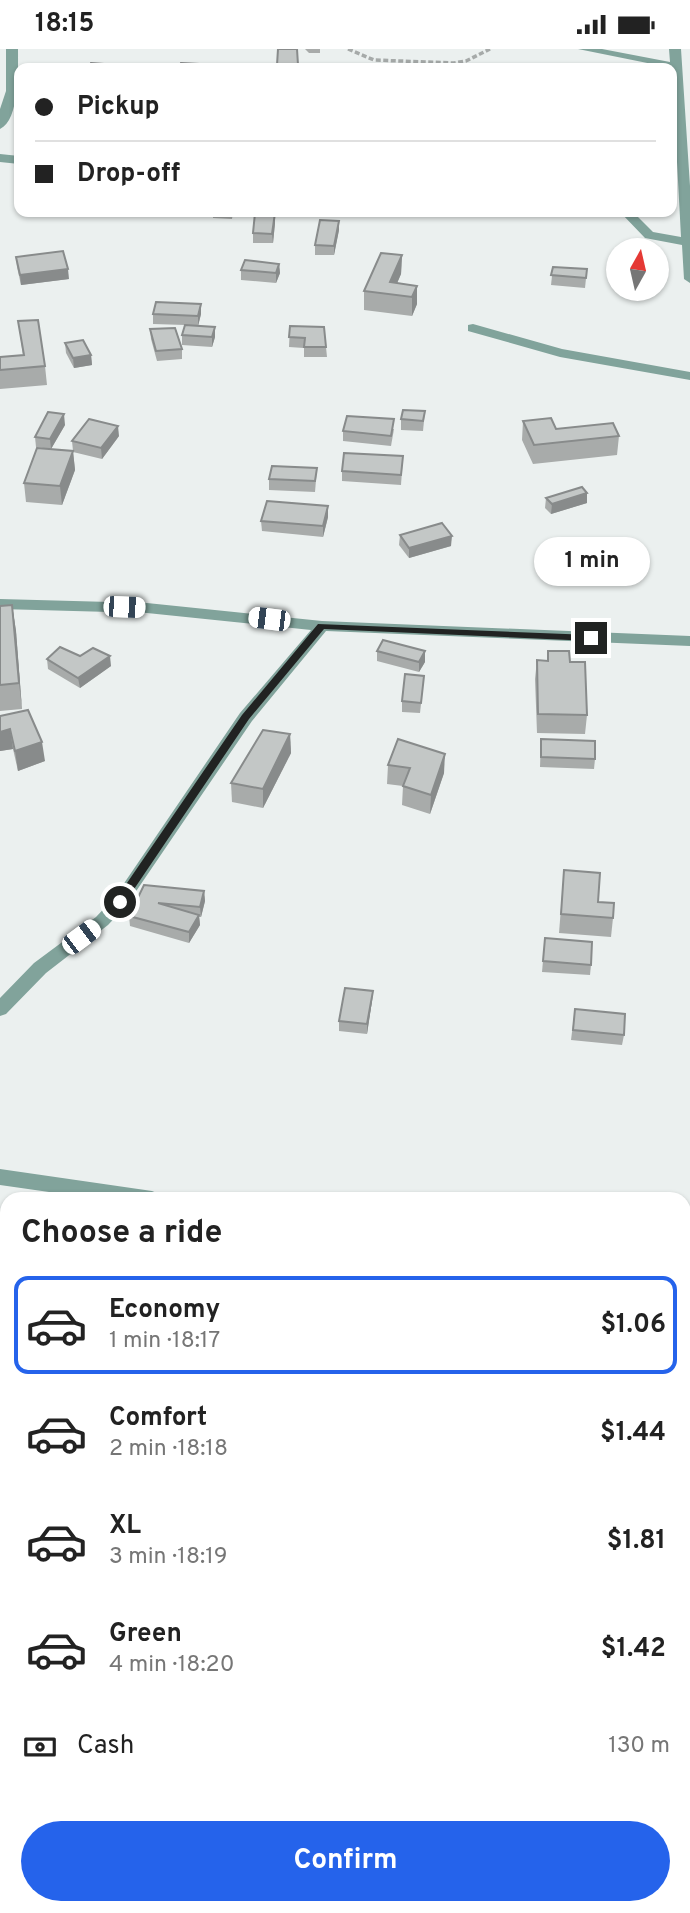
<!DOCTYPE html>
<meta charset="utf-8">
<style>
:root{--surface:#fff;--page:#f6f6f6;--text:#222;--muted:#767676;--line:#e0e0e0;--accent:#2563eb}
body{margin:0;font-family:Overpass,sans-serif;background:var(--page);color:var(--text);height:100vh;display:flex;flex-direction:column;font-size:26px;white-space:nowrap}
*{box-sizing:border-box;margin:0}
p{font-size:23px;color:var(--muted)}
.icon{flex:none;width:38px;height:38px;fill:none;stroke:currentColor;stroke-width:2;stroke-linecap:round;stroke-linejoin:round}
.map{position:relative;flex:1;overflow:hidden}
.panel{position:absolute;left:0px;top:1143px;width:691px;height:723px;display:flex;flex-direction:column;background:var(--surface);border-radius:21px 21px 0 0;box-shadow:0 2px 5px #0004}
.panel>*{flex:none}
.hud{position:absolute;left:14px;top:14px;width:663px;height:154px;border-radius:14px;box-shadow:0 2px 5px #0004;display:grid;align-content:center;height:154px;padding:0 21px;background:var(--surface)}
.needle{width:46px;rotate:8deg}
.buttons{position:absolute;left:606px;top:189px;display:grid;gap:14px}
.buttons a{display:grid;place-items:center;width:63px;height:63px;border-radius:50%;background:var(--surface);box-shadow:0 2px 5px #0004;font-size:35px}
.end{position:absolute;width:32px;height:32px;margin:-16px;border:9px solid #212322;background:#fff;box-shadow:0 0 0 4px #fff}
.from{border-radius:50%}
.bubble{position:absolute;height:49px;border-radius:24px;background:var(--surface);box-shadow:0 2px 5px #0004;font-size:23px;font-weight:700;line-height:49px;text-align:center}
.car{position:absolute;width:21px;height:42px;margin:-21px -10px;border-radius:9px;box-shadow:0 0 5px 2px #0007;background:linear-gradient(#fff 24%,#345 0 40%,#fff 0 76%,#345 0 86%,#fff 0)}
.hud b{display:flex;align-items:center;gap:24px;height:66px;font-size:26px}
.hud b+b{border-top:2px solid var(--line)}
.hud i{width:18px;height:18px;background:var(--text)}
ul{padding:0;list-style:none}
li{display:flex;align-items:center;gap:21px;height:98px;margin:0 14px 10px;padding:0 7px;border:4px solid transparent;border-radius:14px}
li div{flex:1}
li b{display:block;font-size:26px}
li em{font-style:normal;font-weight:700}
li.active{border-color:var(--accent)}
li>.icon{width:63px;height:63px;stroke-width:1.5}
h2{padding:0 21px;font-size:32px;line-height:84px}
.pay{display:flex;align-items:center;gap:18px;height:77px;padding:0 21px;font-size:26px}
.pay p{margin-inline-start:auto}
.cta{display:flex;gap:14px;margin-top:auto;padding:14px 21px}
.cta a{flex:1;height:80px;border-radius:42px;background:var(--accent);color:#fff;font-size:28px;font-weight:700;line-height:80px;text-align:center}
.status{display:flex;justify-content:space-between;align-items:center;height:49px;padding:0 35px;background:var(--surface);direction:ltr}
.status svg{height:19px;fill:currentColor}
.map>svg:first-child{display:block}
</style>
<div class="status"><b>18:15</b><svg viewBox="0 0 49 12"><path d="M0 12V9h3v3zM5 12V6h3v6zM10 12V3h3v9zM15 12V0h3v12zM26 1h20v11H26zM47 4h2v5h-2z"/></svg></div>
<div class="map">
<svg width="690" height="1864" viewBox="0 0 690 1864">
<rect width="100%" height="100%" fill="#ebf0ef"/>
<g fill="none" stroke-linecap="round" stroke-linejoin="round">
<path stroke="#a6aaa9" stroke-width="3.5" stroke-dasharray="5 2.5" stroke-linecap="butt" d="M348 0 374 11 454 14 466 12 490 0"/>
<g fill="#81a39b" fill-rule="evenodd">
<path d="M6 0H18C18 19 20 71 0 80V60L6 42Z"/>
<path d="M578 0H602L670 13 669 0H681L690 137V234L684 230 682 196 645 189 620 163H633L653 183 681 188 672 19Z"/>
<path d="M0 105 19 107V115L0 113Z"/>
<path d="M473 275 562 300 690 323V331L560 308 468 282V276Z"/>
<path d="M0 550 147 554 322 572 690 587V597L326 582 252 672 126 857 108 876 46 924 6 965 0 967V949L34 914 96 868 114 849 240 664 311 581 147 564 0 560Z"/>
<path d="M0 1120 152 1142 159 1145 161 1150H98L0 1136Z"/>
<path d="M684 1189 690 1190V1206L684 1205Z"/>
<path d="M0 1579 7 1580V1600L0 1599Z"/>
<rect x="684" y="1628" width="6" height="22"/>
</g>
</g>
<g fill="#a8abaa">
<path d="M278 0H297L298 19H277Z"/>
<path d="M305 0H320V4H309Z"/>
<path d="M213 163H233L232 170 213 169Z"/>
<path d="M275 164V174L273 194H253V184Z"/>
<path d="M339 181 334 206H315V196Z"/>
<path d="M402 206 401 225 397 234 417 237V255L412 267 364 261V242Z"/>
<path d="M16 208 69 230 21 236 17 218Z"/>
<path d="M279 215 280 224 276 234 241 231V221Z"/>
<path d="M553 218 587 220 585 239 551 236Z"/>
<path d="M153 265H201L198 277 215 278V288L212 298 182 296V286L185 276 153 275Z"/>
<path d="M18 272 45 317 47 336 0 340V308L23 306Z"/>
<path d="M290 277 326 298 327 308H304V299L289 298Z"/>
<path d="M150 280 182 300V310L157 312 151 290Z"/>
<path d="M65 294 91 306 92 316 74 319 66 304Z"/>
<path d="M425 362 423 382 401 381V370Z"/>
<path d="M523 372 556 380 619 387 617 406 533 415 522 391Z"/>
<path d="M65 376 51 400 36 398 35 388Z"/>
<path d="M394 380 391 397 343 392V382Z"/>
<path d="M119 387 102 410 73 403 75 421 62 456 26 453 24 434 73 402 72 392Z"/>
<path d="M403 407 401 436 342 432V422Z"/>
<path d="M317 419 315 443 269 441V430Z"/>
<path d="M546 449 587 454 551 465 545 459Z"/>
<path d="M328 457V468L323 488 262 482 261 472Z"/>
<path d="M400 486 451 497 409 509 399 496Z"/>
<path d="M12 556 16 582 22 660 0 662V557Z"/>
<path d="M377 602 425 613 419 623 377 612Z"/>
<path d="M548 602 570 613 587 666 585 685 537 684 535 630 537 611H547Z"/>
<path d="M80 607 111 617 80 639 48 620 47 610Z"/>
<path d="M423 637 420 664 402 663V652Z"/>
<path d="M0 667 45 712 18 722 13 700 0 702Z"/>
<path d="M290 685 291 704 263 759 232 753 231 734Z"/>
<path d="M541 690 595 710 594 720 540 718Z"/>
<path d="M388 716 444 724 430 765 402 756 403 737 387 735Z"/>
<path d="M564 821 598 853 613 869 611 888 559 884Z"/>
<path d="M144 836 204 842 205 852 201 868H199L200 876 189 894 130 877 129 867Z"/>
<path d="M545 889 591 916 590 926 542 923Z"/>
<path d="M373 942 372 952 367 985 339 982V972Z"/>
<path d="M575 960 624 986 622 996 571 991Z"/>
<path d="M0 1232H7V1277L4 1297H0Z"/>
<rect x="0" y="1754" width="7" height="57"/>
<rect x="684" y="1791" width="6" height="63"/>
<path d="M263 1858H336L298 1864H263Z"/>
</g>
<g fill="#888b8b">
<path d="M275 164V174L273 194 272 185Z"/>
<path d="M339 172V181L334 206V197Z"/>
<path d="M402 206 401 225 392 246 390 233Z"/>
<path d="M279 215 280 224 276 234V224Z"/>
<path d="M68 220 69 230 21 236 20 226Z"/>
<path d="M417 237V255L412 267V248Z"/>
<path d="M201 255V265L198 277V267Z"/>
<path d="M215 278V288L212 298V288Z"/>
<path d="M91 306 92 316 74 319 73 309Z"/>
<path d="M64 365 65 376 51 400 50 390Z"/>
<path d="M118 377 119 387 102 410 101 399Z"/>
<path d="M73 402 75 421 62 456 60 437Z"/>
<path d="M587 444V454L551 465 552 455Z"/>
<path d="M328 457V468L323 488V477Z"/>
<path d="M452 487 451 497 409 509V499Z"/>
<path d="M12 556 16 582 22 660 19 634Z"/>
<path d="M425 602V613L419 623V613Z"/>
<path d="M110 607 111 617 80 639 78 629Z"/>
<path d="M10 680 13 700 0 702V683Z"/>
<path d="M290 685 291 704 263 759V740Z"/>
<path d="M42 693 45 712 18 722 15 702Z"/>
<path d="M445 705 444 724 430 765 431 746Z"/>
<path d="M204 842 205 852 201 868 200 858Z"/>
<path d="M199 866 200 876 189 894V883Z"/>
<path d="M373 942 372 952 367 985V975Z"/>
<path d="M7 1256V1277L4 1297 2 1287Z"/>
</g>
<g fill="#c3c7c6" stroke="#888b8b" stroke-width="2">
<path d="M278 0H297L298 16H277Z"/>
<path d="M91 14 144 18 143 19H89Z"/>
<path d="M181 14 217 16 216 19H179Z"/>
<path d="M468 16 480 17V19H467Z"/>
<path d="M255 164H275L272 185 253 184Z"/>
<path d="M320 171 339 172 334 197 315 196Z"/>
<path d="M63 202 68 220 20 226 16 208Z"/>
<path d="M381 204 402 206 390 233 417 237 412 248 364 242Z"/>
<path d="M245 211 279 215 276 224 241 221Z"/>
<path d="M553 218 587 220 586 229 551 226Z"/>
<path d="M156 253 201 255 198 267 153 265Z"/>
<path d="M38 271 45 317 0 321V308L24 306 18 272Z"/>
<path d="M185 276 215 278 212 288 182 286Z"/>
<path d="M290 277 324 278 326 298H304L305 289 289 288Z"/>
<path d="M175 279 182 300 156 302 150 280Z"/>
<path d="M83 291 91 306 73 309 65 294Z"/>
<path d="M403 361 425 362 423 372 401 370Z"/>
<path d="M48 363 64 365 50 390 35 388Z"/>
<path d="M347 367 394 370 391 387 343 382Z"/>
<path d="M551 369 556 380 613 374 619 387 534 396 523 372Z"/>
<path d="M89 370 118 377 101 399 72 392Z"/>
<path d="M37 399 73 402 60 437 24 434Z"/>
<path d="M344 404 403 407 401 426 342 422Z"/>
<path d="M272 417 317 419 315 432 269 430Z"/>
<path d="M582 438 587 444 552 455 546 449Z"/>
<path d="M267 452 328 457 323 477 261 472Z"/>
<path d="M442 474 452 487 409 499 400 486Z"/>
<path d="M12 556 19 634 0 636V557Z"/>
<path d="M383 591 425 602 419 613 377 602Z"/>
<path d="M60 598 80 607 93 599 110 607 78 629 47 610Z"/>
<path d="M548 602H569L570 613H585L587 666 538 665 537 611 548 612Z"/>
<path d="M405 625 424 627 421 654 402 652Z"/>
<path d="M28 661 42 693 15 702 10 680 0 683V667Z"/>
<path d="M263 681 290 685 263 740 231 734Z"/>
<path d="M398 690 445 705 431 746 403 737 410 719 388 716Z"/>
<path d="M541 690 595 692V710L541 708Z"/>
<path d="M564 821 600 824 598 853 614 854 613 869 561 865Z"/>
<path d="M144 836 204 842 200 858 158 854 199 866 189 883 129 867Z"/>
<path d="M545 889 592 893 591 916 543 912Z"/>
<path d="M345 939 373 942 367 975 339 972Z"/>
<path d="M575 960 625 965 624 986 573 981Z"/>
<path d="M0 1232H7V1256L2 1287H0Z"/>
<path d="M7 1368V1397H5Z"/>
<rect x="0" y="1754" width="7" height="43"/>
<rect x="684" y="1791" width="6" height="48"/>
<path d="M62 1858H111L112 1864H61Z"/>
</g>
<path fill="#212322" d="M318 575 591 586 596 589 591 592 324 580 249 670 124 855H116V850L242 666Z"/>
</svg>
<div class="buttons">
<a><svg class="needle" viewBox="-14 -14 28 28"><path d="M0-13l5 13h-10z" fill="#e53935"/><path d="M0 13l5-13h-10z" fill="#767676"/></svg></a>
</div>
<i class="end from" style="left:120px;top:853px"></i>
<i class="end" style="left:591px;top:589px"></i>
<div class="bubble" style="left:534px;top:488px;width:116px">1 min</div>
<i class="car" style="left:124px;top:558px;rotate:92deg"></i>
<i class="car" style="left:269px;top:570px;rotate:277deg"></i>
<i class="car" style="left:81px;top:888px;rotate:53deg"></i>
<div class="hud">
<b><i class="from"></i>Pickup</b>
<b><i></i>Drop-off</b>
</div>
<section class="panel">
<h2>Choose a ride</h2>
<ul>
<li class="active"><svg class="icon" aria-label="car" viewBox="0 0 24 24"><path d="M5 17H2v-5l4-1 3-4h7l3 4 3 1v5h-3M9 17h6M6 11h13"/><circle cx="7" cy="17" r="2"/><circle cx="17" cy="17" r="2"/></svg><div><b>Economy</b><p>1 min · 18:17</p></div><em>$1.06</em></li>
<li><svg class="icon" aria-label="car" viewBox="0 0 24 24"><path d="M5 17H2v-5l4-1 3-4h7l3 4 3 1v5h-3M9 17h6M6 11h13"/><circle cx="7" cy="17" r="2"/><circle cx="17" cy="17" r="2"/></svg><div><b>Comfort</b><p>2 min · 18:18</p></div><em>$1.44</em></li>
<li><svg class="icon" aria-label="car" viewBox="0 0 24 24"><path d="M5 17H2v-5l4-1 3-4h7l3 4 3 1v5h-3M9 17h6M6 11h13"/><circle cx="7" cy="17" r="2"/><circle cx="17" cy="17" r="2"/></svg><div><b>XL</b><p>3 min · 18:19</p></div><em>$1.81</em></li>
<li><svg class="icon" aria-label="car" viewBox="0 0 24 24"><path d="M5 17H2v-5l4-1 3-4h7l3 4 3 1v5h-3M9 17h6M6 11h13"/><circle cx="7" cy="17" r="2"/><circle cx="17" cy="17" r="2"/></svg><div><b>Green</b><p>4 min · 18:20</p></div><em>$1.42</em></li>
</ul>
<div class="pay"><svg class="icon" aria-label="cash" viewBox="0 0 24 24"><path d="M3 7h18v10H3z"/><circle cx="12" cy="12" r="2"/></svg>Cash<p>130 m</p></div>
<div class="cta"><a>Confirm</a></div>
</section>
</div>
